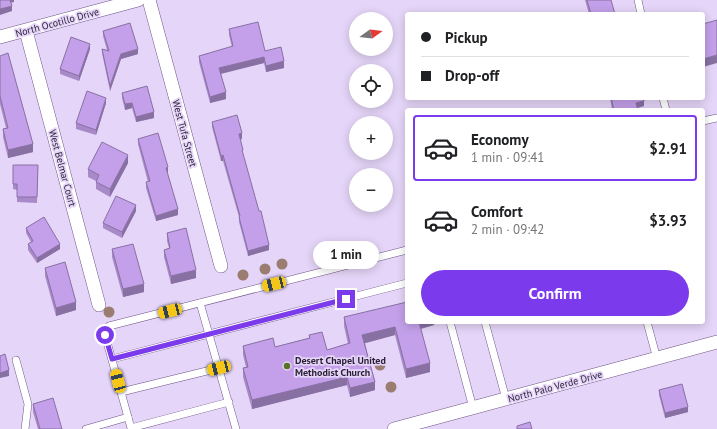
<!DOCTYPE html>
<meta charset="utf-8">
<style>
:root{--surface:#fff;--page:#f2f2f2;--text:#202124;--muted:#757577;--line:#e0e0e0;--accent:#7c3aed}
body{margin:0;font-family:"PT Sans",sans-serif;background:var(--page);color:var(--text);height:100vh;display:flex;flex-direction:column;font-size:15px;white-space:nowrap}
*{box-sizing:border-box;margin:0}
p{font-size:13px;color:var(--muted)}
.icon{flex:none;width:22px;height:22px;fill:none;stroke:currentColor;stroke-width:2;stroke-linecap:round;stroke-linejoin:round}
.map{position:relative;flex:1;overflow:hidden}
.side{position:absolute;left:405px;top:108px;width:300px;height:216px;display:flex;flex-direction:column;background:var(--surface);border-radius:4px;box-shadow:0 2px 10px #0003}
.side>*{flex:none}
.hud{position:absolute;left:405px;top:12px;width:300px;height:88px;border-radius:4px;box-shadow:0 2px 10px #0003;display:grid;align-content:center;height:88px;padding:0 16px;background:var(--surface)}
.needle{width:26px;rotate:75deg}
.controls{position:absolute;left:349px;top:12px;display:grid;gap:8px}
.controls a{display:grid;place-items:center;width:44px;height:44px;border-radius:50%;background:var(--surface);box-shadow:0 2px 10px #0003;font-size:20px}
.end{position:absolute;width:18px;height:18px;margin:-9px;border:5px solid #7c3aed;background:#fff;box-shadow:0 0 0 2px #fff}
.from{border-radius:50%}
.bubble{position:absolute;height:28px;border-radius:14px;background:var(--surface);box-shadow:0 2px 10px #0003;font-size:13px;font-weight:700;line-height:28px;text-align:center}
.car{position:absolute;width:12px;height:24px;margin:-12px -6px;border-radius:5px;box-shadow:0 0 3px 1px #0007;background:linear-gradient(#f5c518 24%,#345 0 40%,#f5c518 0 76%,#345 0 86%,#f5c518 0)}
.hud b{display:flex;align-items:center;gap:14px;height:38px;font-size:15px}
.hud b+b{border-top:1px solid var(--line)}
.hud i{width:10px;height:10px;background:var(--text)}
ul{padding:7px 0 0;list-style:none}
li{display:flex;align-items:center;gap:12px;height:66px;margin:0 8px 6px;padding:0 8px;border:2px solid transparent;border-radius:4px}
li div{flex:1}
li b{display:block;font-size:15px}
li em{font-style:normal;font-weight:700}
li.active{border-color:var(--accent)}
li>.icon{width:36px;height:36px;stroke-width:1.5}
.action{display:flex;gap:8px;margin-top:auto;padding:8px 16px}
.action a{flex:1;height:46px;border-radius:24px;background:var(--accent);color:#fff;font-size:16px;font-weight:700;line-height:46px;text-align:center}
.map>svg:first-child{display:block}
</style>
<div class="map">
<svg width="717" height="429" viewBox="0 0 717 429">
<rect width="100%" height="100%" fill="#e5d5f8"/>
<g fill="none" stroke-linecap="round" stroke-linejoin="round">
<defs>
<g id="service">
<path d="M638 0 641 14"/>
<path d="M663 98 666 110"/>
<path d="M703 121 717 118"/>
<path d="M200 303 236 429"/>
<path d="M450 322 473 408"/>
<path d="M485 322 506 399"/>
<path d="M647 322 657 359"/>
<path d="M112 359 407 283"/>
<path d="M16 360 28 404 25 429"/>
<path d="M121 392 219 368"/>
<path d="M229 402 131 428 105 335 109 326 407 250"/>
<path d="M86 429 128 417"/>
</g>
<g id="minor">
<path d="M149 0 221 266"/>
<path d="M26 31 99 305"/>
<path d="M0 37 138 0"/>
<path d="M394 429 717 342"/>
</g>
</defs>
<use href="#service" stroke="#6d5487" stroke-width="8"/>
<use href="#minor" stroke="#6d5487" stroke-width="14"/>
<use href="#service" stroke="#fff" stroke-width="7"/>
<use href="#minor" stroke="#fff" stroke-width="13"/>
</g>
<g fill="#9a7d70">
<circle cx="282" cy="264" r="5.5"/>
<circle cx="265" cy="269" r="5.5"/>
<circle cx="243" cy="275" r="5.5"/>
<circle cx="109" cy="312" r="5.5"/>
<circle cx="380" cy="365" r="5.5"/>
<circle cx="391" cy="387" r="5.5"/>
</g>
<g fill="#a88ac8">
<path d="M585 0H611L615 14H589Z"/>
<path d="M229 29 265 51 284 68 266 72 264 63 221 74 226 99 210 103 199 62V56L232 47 229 35Z"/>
<path d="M103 31 138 54 121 59 110 91 102 53V49L107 50 103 36Z"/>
<path d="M90 49 79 81 60 74V69Z"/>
<path d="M0 56 33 152 8 158 3 137V129L6 128 0 104Z"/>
<path d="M122 93 154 118 136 122 132 108 125 110 122 98Z"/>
<path d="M610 98H644V106L638 108V110H612Z"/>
<path d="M106 103 96 135 76 129V123Z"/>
<path d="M212 122 242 139H240L243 154 269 250 248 256 239 222V217L223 161H221L212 127Z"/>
<path d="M138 139 168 172 167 173 178 215 156 221 146 188V182H148L138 144Z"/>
<path d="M128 163 110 197 96 189V181L88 177V169Z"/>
<path d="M13 165H38L37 203 17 202V190L13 189Z"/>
<path d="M136 211 122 238 103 228V223Z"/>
<path d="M26 228 60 249 37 263 28 250V244L31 242 26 233Z"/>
<path d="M167 233 196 278 171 284 164 257V250L169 248 167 241Z"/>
<path d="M112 249 144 292 123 297 112 257Z"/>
<path d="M45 268 76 310 56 316 45 276Z"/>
<path d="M344 317 434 322V325L421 329 430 372 406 378 395 335 365 343 375 390 350 397 347 385 252 409 243 377V368L246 367 243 355V346L275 347 309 338V335L327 350 348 344 344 326Z"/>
<path d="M659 390 688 412 665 418 659 395Z"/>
<path d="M33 404 62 429H38L33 412Z"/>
</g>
<g fill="#8870a3">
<path d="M10 0H14V2L10 3Z"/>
<path d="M12 6V11L0 15V9Z"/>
<path d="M90 44V49L79 81V76Z"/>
<path d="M138 49V54L121 59 110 91V86L121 54Z"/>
<path d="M717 55V63L703 67V59Z"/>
<path d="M264 57V63L219 74V68Z"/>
<path d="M284 61V68L266 72V66Z"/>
<path d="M226 92V99L210 103V97Z"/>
<path d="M106 98V103L96 135V130Z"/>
<path d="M644 101V106L636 108V103Z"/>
<path d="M132 103V108L125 110V104Z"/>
<path d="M154 112V118L136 122V117Z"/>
<path d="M242 133V139L239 140V134Z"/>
<path d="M33 144V152L8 158V150Z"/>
<path d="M128 155V163L110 197V189Z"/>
<path d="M223 155V161H221V156Z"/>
<path d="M168 167V172L166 173V168Z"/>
<path d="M136 205V211L122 238V232Z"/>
<path d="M178 209V215L156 221V216Z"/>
<path d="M60 244V249L37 263V258Z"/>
<path d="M269 245V250L248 256V251Z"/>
<path d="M196 270V278L171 284V276Z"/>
<path d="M144 284V292L123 297V289Z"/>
<path d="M76 302V310L56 316V308Z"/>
<path d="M419 322H434V325L419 329Z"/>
<path d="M395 327V335L362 344V335Z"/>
<path d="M430 363V372L406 378V369Z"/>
<path d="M9 370V376L0 378V373Z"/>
<path d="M347 377V385L252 409V400Z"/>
<path d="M375 382V390L350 397V388Z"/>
<path d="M688 407V412L665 418V413Z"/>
</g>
<g fill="#c3a0e9" stroke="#8870a3">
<path d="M0 0H10L12 6 0 9Z"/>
<path d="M587 0H611L615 14H591Z"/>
<path d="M717 20V55L703 59V31H704L703 24Z"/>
<path d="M258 22 265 51 281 47 284 61 266 66 264 57 219 68 226 92 210 97 199 56 233 46 229 29Z"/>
<path d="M130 23 138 49 121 54 110 86 102 49 109 51 103 31Z"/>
<path d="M71 37 90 44 79 76 60 69Z"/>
<path d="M8 53 33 144 8 150 3 129 8 128 0 96V56Z"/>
<path d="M147 86 154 112 136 117 132 103 125 104 122 93Z"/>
<path d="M87 91 106 98 96 130 76 123Z"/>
<path d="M611 98H644V101L636 103 638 110H614Z"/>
<path d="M237 115 242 133 239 134 243 150H242L259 211H261L269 245 248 251 239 217 240 216 223 155 221 156 212 122Z"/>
<path d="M158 133 168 167 166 168 178 209 156 216 146 182 150 181 138 139Z"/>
<path d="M102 142 128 155 110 189 96 182 99 175 88 169Z"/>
<path d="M13 165H38L37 197H17V184H13Z"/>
<path d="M116 196 136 205 122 232 103 223Z"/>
<path d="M44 217 60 244 37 258 28 244 33 241 26 228Z"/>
<path d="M186 228 196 270 171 276 164 250 170 248 167 233Z"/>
<path d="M133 244 144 284 123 289 112 249Z"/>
<path d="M65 262 76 302 56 308 45 268Z"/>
<path d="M407 302V322H419L430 363 406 369 395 327 362 335 375 382 350 388 347 377 252 400 243 368 248 367 243 346 273 338 275 347 310 338 309 335 322 332 327 350 350 343 344 317Z"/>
<path d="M5 354 9 370 0 373V356Z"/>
<path d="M682 384 688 407 665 413 659 390Z"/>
<path d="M53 398 62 429H40L33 404Z"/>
<path d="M530 422 532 429H517V426Z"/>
</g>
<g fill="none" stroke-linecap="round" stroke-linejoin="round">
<path stroke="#7c3aed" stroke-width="5" d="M105 335 112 359 346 299"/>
</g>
<circle fill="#597326" stroke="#e5d5f8" stroke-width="1.5" cx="287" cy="366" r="4"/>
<g text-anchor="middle" stroke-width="3.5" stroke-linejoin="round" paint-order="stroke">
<g font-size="10" fill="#291f34" stroke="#e5d5f8">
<text transform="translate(57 22) rotate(-15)" y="4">North Ocotillo Drive</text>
<text transform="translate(185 133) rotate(75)" y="4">West Tufa Street</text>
<text transform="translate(63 168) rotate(75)" y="4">West Belmar Court</text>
<text transform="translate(555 386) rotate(-15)" y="4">North Palo Verde Drive</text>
</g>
<g font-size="10" font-weight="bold" fill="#291f34" stroke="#e5d5f8" text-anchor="start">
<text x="295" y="364">Desert Chapel United<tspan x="295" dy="12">Methodist Church</tspan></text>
</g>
</g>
</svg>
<div class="controls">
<a><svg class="needle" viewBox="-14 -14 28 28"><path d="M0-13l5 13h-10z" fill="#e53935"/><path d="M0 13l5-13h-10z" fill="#757577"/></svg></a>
<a><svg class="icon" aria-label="locate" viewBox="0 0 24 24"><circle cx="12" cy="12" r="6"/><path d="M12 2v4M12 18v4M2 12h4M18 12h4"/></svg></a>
<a>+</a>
<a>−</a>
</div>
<i class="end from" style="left:105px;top:335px"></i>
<i class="end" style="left:346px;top:299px"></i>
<div class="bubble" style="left:313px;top:241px;width:66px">1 min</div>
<i class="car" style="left:274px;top:284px;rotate:256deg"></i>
<i class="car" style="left:170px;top:311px;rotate:256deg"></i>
<i class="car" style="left:219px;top:368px;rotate:256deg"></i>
<i class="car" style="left:118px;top:381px;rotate:345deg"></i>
<div class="hud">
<b><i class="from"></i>Pickup</b>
<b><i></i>Drop-off</b>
</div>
<section class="side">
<ul>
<li class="active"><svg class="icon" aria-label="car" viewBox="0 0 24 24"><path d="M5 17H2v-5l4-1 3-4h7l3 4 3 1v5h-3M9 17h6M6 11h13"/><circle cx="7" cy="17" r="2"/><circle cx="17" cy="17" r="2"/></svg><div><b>Economy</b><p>1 min · 09:41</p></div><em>$2.91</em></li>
<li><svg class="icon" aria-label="car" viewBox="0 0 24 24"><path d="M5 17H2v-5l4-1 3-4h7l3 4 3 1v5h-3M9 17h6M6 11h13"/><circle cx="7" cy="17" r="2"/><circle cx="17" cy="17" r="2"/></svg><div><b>Comfort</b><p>2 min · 09:42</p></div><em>$3.93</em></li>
</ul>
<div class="action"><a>Confirm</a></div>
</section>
</div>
